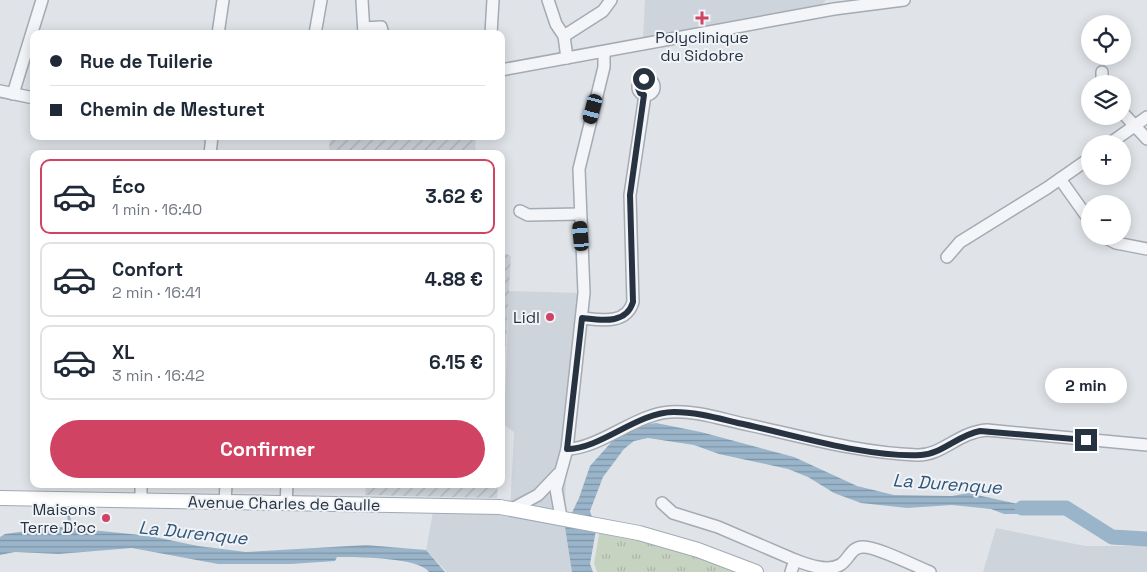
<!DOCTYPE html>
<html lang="fr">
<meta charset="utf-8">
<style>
:root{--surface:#fff;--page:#f6f6f7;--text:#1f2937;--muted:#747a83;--line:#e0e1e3;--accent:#d14363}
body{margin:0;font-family:"Space Grotesk",sans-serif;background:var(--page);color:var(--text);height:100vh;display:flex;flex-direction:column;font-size:19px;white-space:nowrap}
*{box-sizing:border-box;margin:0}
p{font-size:16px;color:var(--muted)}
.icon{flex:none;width:28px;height:28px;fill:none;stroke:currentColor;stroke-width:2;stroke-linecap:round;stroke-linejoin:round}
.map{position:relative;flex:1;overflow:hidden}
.side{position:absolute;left:30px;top:150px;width:475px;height:338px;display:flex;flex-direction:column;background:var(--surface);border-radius:10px;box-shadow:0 2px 12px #0003}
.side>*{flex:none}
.top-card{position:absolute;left:30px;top:30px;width:475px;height:110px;border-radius:10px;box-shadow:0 2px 12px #0003;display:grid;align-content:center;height:110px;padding:0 20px;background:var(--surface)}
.tools{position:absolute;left:1081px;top:15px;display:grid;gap:10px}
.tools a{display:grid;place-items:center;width:50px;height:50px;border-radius:50%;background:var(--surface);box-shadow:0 2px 12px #0003;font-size:25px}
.end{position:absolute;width:22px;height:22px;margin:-11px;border:6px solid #283341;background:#fff;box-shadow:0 0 0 2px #fff}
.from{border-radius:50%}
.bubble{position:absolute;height:35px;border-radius:18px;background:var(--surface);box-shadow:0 2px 12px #0003;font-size:16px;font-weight:600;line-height:35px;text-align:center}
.car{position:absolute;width:15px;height:30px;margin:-15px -8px;border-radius:6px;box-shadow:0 0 4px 1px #0007;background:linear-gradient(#222 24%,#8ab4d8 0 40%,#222 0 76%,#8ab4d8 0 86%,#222 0)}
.top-card b{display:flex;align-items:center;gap:18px;height:48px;font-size:19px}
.top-card b+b{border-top:1px solid var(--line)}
.top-card i{width:12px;height:12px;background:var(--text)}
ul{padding:9px 0 0;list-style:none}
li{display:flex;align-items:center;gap:15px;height:75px;margin:0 10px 8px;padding:0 10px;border:2px solid var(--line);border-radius:10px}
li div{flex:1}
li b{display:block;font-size:19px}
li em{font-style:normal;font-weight:600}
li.on{border-color:var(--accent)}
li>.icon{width:45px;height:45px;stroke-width:1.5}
.button{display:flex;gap:10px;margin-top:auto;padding:10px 20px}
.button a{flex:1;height:58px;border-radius:30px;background:var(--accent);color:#fff;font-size:20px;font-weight:600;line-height:58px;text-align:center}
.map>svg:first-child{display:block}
</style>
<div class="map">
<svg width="1147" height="572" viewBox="0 0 1147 572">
<defs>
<pattern id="industrial-furrows" width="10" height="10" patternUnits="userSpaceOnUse" patternTransform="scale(1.25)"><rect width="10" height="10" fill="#ced4db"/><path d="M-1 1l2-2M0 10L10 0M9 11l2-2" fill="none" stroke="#b1b6bd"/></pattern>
<pattern id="grass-tufts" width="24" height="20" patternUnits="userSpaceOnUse" patternTransform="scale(1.25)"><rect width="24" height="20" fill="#c7d3c1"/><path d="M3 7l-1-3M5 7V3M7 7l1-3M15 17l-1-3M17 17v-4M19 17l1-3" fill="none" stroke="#abb6a7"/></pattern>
<pattern id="water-rules" width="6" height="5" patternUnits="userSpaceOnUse" patternTransform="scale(1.25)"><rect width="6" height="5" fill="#9ab5ca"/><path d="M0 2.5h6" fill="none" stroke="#7e94a6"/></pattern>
</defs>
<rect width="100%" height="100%" fill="#e0e4e9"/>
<g fill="#ced4db">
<path d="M645 0H826L820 7 643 39Z"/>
<path d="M509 291 584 293 567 449 565 507V527L575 572H447L426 550 433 512 510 511 514 432 504 425Z"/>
<path d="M996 528 1085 546H1147V572H983Z"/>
</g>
<g fill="url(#industrial-furrows)">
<path d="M330 136H476L475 154H329Z"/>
<path d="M501 252 511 256 501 424Z"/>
<path d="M366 484H498L497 498 365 495Z"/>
</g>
<path fill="url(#grass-tufts)" d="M600 529 686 552 737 572H597L594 563Z"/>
<g fill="url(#water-rules)">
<path d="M656 423 701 432 794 457 857 486 894 495 952 496 968 493 1023 505 1047 506 1022 514H1004L991 509 952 505 907 508 861 503 834 493 808 477 788 469 719 454 694 445 648 438 634 441 624 449 603 477 590 511 596 530 590 564 593 572H572L565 527 579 498 590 466 616 437 637 426Z"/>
<path d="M66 508H69L72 528 150 536 198 546 246 552 366 545 426 550 445 572H429C418 557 356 557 337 557L335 561 291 564H218L132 548 59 554 15 552 0 555V537L5 534 33 530 42 525 69 528Z"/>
</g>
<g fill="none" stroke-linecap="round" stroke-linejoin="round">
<path stroke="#9ab5ca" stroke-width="15" d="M1022 508H1066L1112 537 1147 539"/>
<defs>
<g id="minor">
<path d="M362 0 364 34"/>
<path d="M548 0 556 24 564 36 567 58"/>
<path d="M364 28 381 27 383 34"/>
<path d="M218 34 223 0"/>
<path d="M315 34 321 0"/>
<path d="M491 34 493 0"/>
<path d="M564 36 603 11 611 0"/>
<path d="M501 70 834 9 904 0"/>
<path d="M1102 72V84"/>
<circle cx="646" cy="87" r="8"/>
<path d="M0 91 34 98"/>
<path d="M13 94 42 0"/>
<path d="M1122 112 1147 139"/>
<path d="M1109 144 1147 117"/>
<path d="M210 154 212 136"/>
<path d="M1060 179 1090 221"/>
<path d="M520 211 528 215 580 214"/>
<path d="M1102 236 1116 243 1147 249"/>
<path d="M947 257 960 242 1047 188 1090 158"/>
<path d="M582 318C601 320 626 325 633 302L630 195 645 95"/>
<path d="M567 449C599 449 636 414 670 412 696 410 724 420 749 425 804 437 860 453 917 455 942 456 958 432 987 430L1147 445"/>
<path d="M141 501V484"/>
<path d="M225 503 226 484"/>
<path d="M662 503 673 513 718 527 795 560 791 572"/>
<path d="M286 504 287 484"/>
<path d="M512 509 538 495 558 474"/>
<path d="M561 517 556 489 567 449 584 293 579 169 604 67V52"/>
<path d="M795 560C808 565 827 572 840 565 849 560 851 546 864 547 877 547 915 566 930 572"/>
</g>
<path id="major" d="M0 498 500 507 639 533 698 550 756 572"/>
</defs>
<use href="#minor" stroke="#a5abb3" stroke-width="14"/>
<use href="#major" stroke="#9faab5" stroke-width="16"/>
<use href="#minor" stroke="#f3f5f8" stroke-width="11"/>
<use href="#major" stroke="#fff" stroke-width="14"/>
</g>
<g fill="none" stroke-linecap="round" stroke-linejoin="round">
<path stroke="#283341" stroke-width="6" d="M644 79 639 82 638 88 640 93 644 95 630 195 633 302C626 325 601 320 582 318L567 449C601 449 637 412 674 412 696 412 717 418 738 423 792 434 866 458 921 455 942 454 958 435 980 431L1086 440"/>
</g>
<g fill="#d14363" stroke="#f0f3f7" stroke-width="2">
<path d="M699.5 10.5h5v5h5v5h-5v5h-5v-5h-5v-5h5z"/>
<circle cx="550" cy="317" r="5"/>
<circle cx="106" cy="518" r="5"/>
</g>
<g text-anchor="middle" stroke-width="4" stroke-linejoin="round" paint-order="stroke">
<g font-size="16" fill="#283341" stroke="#f0f3f7" text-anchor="end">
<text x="702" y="43" text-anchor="middle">Polyclinique<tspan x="702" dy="18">du Sidobre</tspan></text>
<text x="540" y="323">Lidl</text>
<text x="96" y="515">Maisons<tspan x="96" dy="18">Terre D'oc</tspan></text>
</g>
<g font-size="16" fill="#283341" stroke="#f0f3f7">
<text transform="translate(284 503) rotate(1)" y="6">Avenue Charles de Gaulle</text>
</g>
<g font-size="18" font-style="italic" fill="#315576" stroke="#f0f3f7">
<text transform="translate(947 484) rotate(4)" y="6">La Durenque</text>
<text transform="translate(193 533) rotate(6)" y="6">La Durenque</text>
</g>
</g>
</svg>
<div class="tools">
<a><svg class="icon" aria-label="locate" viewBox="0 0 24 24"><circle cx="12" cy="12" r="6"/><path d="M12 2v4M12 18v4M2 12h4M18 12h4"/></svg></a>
<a><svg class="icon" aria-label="layers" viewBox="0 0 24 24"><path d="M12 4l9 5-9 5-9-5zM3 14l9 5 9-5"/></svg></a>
<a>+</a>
<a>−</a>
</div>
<i class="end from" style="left:644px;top:79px"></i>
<i class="end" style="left:1086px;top:440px"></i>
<div class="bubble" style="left:1045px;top:368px;width:82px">2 min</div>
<i class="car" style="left:593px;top:109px;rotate:195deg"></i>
<i class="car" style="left:581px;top:236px;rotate:355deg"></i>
<div class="top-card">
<b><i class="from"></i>Rue de Tuilerie</b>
<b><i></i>Chemin de Mesturet</b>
</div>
<section class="side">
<ul>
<li class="on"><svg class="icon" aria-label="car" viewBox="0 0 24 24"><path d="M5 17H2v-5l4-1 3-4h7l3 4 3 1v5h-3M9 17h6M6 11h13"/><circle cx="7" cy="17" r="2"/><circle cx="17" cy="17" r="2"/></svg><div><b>Éco</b><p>1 min · 16:40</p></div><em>3.62 €</em></li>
<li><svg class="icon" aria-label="car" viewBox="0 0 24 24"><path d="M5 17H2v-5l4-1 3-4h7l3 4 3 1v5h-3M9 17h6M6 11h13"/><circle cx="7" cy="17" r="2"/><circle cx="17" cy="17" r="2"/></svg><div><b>Confort</b><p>2 min · 16:41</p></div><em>4.88 €</em></li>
<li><svg class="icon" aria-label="car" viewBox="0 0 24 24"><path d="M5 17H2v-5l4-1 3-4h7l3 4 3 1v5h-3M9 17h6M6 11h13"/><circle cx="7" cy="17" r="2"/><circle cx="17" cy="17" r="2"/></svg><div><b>XL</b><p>3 min · 16:42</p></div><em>6.15 €</em></li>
</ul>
<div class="button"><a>Confirmer</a></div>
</section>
</div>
